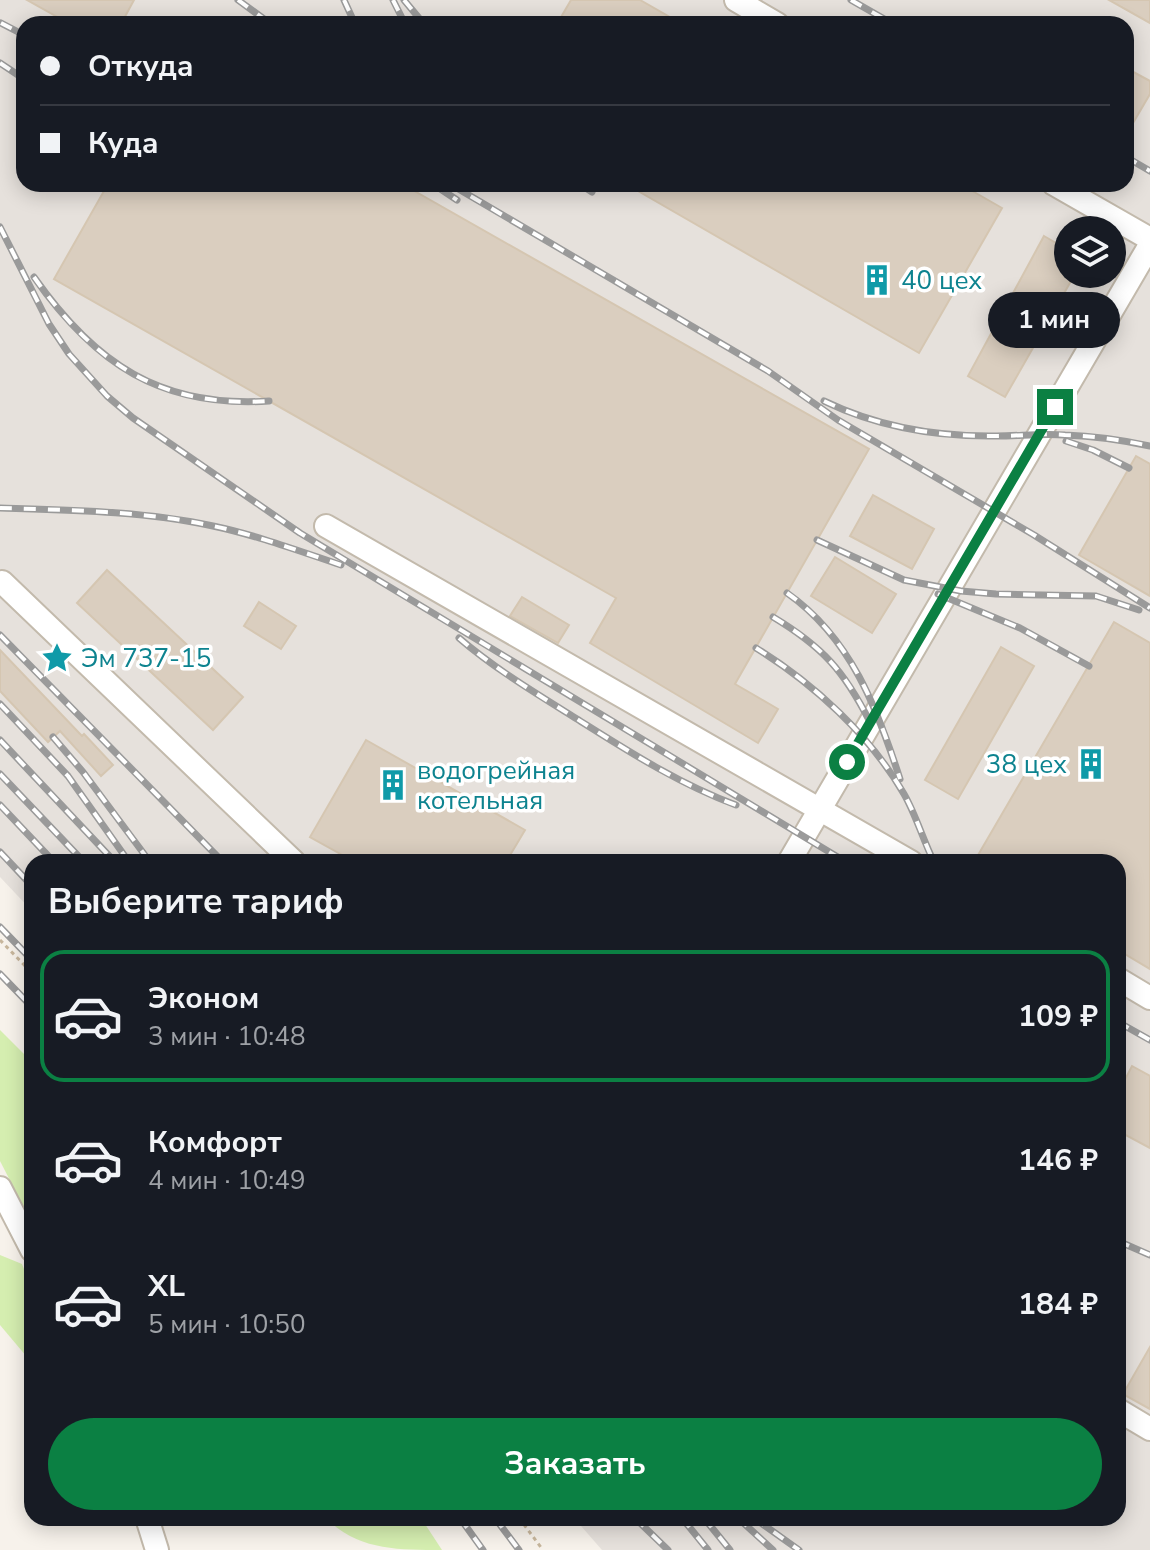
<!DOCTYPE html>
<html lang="ru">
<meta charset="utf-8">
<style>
:root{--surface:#171b24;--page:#20242c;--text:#f1f3f6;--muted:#9ea1a6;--line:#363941;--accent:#0b8043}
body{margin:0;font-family:"Nunito Sans",sans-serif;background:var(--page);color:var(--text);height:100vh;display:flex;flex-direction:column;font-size:30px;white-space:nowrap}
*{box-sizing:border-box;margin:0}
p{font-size:26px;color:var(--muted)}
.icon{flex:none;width:44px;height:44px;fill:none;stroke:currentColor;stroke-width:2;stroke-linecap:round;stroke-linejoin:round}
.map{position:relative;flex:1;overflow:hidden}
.details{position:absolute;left:24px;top:854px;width:1102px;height:672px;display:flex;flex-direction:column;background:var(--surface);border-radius:24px;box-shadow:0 4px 20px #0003}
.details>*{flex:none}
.guide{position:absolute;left:16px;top:16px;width:1118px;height:176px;border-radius:24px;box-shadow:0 4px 20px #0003;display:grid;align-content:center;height:176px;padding:0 24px;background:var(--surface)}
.buttons{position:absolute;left:1054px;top:216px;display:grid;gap:16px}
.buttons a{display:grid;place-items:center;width:72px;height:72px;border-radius:50%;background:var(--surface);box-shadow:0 4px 20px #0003;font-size:40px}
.end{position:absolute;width:36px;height:36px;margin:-18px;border:10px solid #0b8043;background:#fff;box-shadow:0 0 0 4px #fff}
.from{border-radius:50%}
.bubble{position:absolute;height:56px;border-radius:28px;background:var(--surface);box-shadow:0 4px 20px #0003;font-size:26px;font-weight:700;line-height:56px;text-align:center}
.guide b{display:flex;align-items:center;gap:28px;height:76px;font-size:30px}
.guide b+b{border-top:2px solid var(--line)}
.guide i{width:20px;height:20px;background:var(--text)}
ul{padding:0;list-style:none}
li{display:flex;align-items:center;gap:24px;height:132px;margin:0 16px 12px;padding:0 8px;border:4px solid transparent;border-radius:24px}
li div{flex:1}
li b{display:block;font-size:30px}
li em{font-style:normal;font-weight:700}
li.active{border-color:var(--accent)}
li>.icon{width:72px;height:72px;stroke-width:1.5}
h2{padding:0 24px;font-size:36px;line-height:96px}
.action{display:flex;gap:16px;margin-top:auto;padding:16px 24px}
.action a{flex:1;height:92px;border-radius:48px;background:var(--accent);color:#fff;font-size:32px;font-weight:700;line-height:92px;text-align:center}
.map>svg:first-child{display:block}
</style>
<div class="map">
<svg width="1150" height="1550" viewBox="0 0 1150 1550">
<rect width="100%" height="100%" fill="#f7f2eb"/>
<path fill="#e6e1dc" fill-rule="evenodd" d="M0 0H1150V1550H602L574 1518H1118V862H32V911L0 877ZM24 24H1126V184H24ZM1068 230H1112V274H1068Z"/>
<g fill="#d5eeb0">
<path d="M0 1030 32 1062V1223L0 1161Z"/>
<path d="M0 1255 22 1264 32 1289V1363L0 1325Z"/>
<path d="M326 1518H421L442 1550C397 1550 357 1550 326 1518Z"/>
</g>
<g fill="#dacebf" stroke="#d5c6b1" stroke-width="2">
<path d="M27 0H134L121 24H70Z"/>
<path d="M571 0H640L682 24H557Z"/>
<path d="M1109 0H1150V23Z"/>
<path d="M1126 68 1150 81V94L1126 135Z"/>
<path d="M108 184H402L869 449 735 684 778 709 758 743 590 643 616 598 54 279Z"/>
<path d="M626 184H960L1002 208 919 353Z"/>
<path d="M1044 236 1068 250V274H1075L1005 397 968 376Z"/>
<path d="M1136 456 1150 464V596L1079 555Z"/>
<path d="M873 495 934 529 912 569 850 536Z"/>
<path d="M835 557 896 594 872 633 811 596Z"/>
<path d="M107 570 243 697 213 730 77 603Z"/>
<path d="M522 597 569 625 558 643 510 616Z"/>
<path d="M259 602 296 626 281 649 244 626Z"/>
<path d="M1114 622 1150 643V969L1118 950V862H974Z"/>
<path d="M1001 647 1034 666 958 799 925 780Z"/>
<path d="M0 650 82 736 84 734 113 765 101 776 60 731 48 742 0 691Z"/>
<path d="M366 740 525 830 506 862H355L310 837Z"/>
<path d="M1132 1066 1150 1076V1148L1118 1131V1093Z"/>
<path d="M1150 1347V1409L1123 1394Z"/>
</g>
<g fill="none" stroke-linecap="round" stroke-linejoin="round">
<defs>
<g id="minor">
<path d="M736 0 777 24"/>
<path d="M1054 184 1150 239"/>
<path d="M326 526 911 862"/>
<path d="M2 582 294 862"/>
<path d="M789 862 1150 245"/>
<path d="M1118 979 1150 998"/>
<path d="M0 1188 32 1250"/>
<path d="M1118 1410 1150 1429"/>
<path d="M147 1518 157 1550"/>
</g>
</defs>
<use href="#minor" stroke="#c3baac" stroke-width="26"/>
<g stroke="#c7b69c" stroke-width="3" stroke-dasharray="4 4" stroke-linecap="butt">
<path d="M0 940 32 973"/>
<path d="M519 1518 543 1550"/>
</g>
<use href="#minor" stroke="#fff" stroke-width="22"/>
<defs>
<g id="rail">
<path d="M238 0 271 24"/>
<path d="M344 0 355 24"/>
<path d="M393 0 405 24"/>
<path d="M404 0 424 24"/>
<path d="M851 0 893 24"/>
<path d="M1 23 24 35"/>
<path d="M0 63 24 79"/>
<path d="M1126 157 1150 171"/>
<path d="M433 184 457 200"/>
<path d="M450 184 768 371 838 420 1034 535 1150 608"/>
<path d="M580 184 592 192"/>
<path d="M0 227 49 324 69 354 107 396 133 418 300 533 846 862"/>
<path d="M34 277C95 364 161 408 269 401"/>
<path d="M824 401C878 427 937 437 997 436 1020 436 1042 433 1065 435 1094 436 1122 440 1150 446"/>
<path d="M1066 441 1093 450 1129 468"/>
<path d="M0 508C69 510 145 511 213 526 256 535 299 551 341 565"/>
<path d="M817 540 904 580 961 591 996 594 1096 596 1139 610"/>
<path d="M787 593C851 638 877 708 900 779"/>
<path d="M938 594 1020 628 1089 666"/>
<path d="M773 617C823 647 844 671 870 722"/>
<path d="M0 635 219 858"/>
<path d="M459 638C495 669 537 694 577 719 628 751 679 784 736 805"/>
<path d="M756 648C813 683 870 735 904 794 916 815 923 840 934 862"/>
<path d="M0 704 68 776 129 862"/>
<path d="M53 737 83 772 150 862"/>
<path d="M0 740 115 862"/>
<path d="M0 774 84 862"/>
<path d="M0 805 54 862"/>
<path d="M0 852 32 886"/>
<path d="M0 927 32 960"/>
<path d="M0 974 32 1007"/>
<path d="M1118 1022 1150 1040"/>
<path d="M1118 1241 1150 1255"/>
<path d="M460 1518 483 1550"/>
<path d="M495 1518 519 1550"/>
<path d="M635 1518 668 1550"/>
<path d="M682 1518 708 1550"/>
<path d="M704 1518 730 1550"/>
<path d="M738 1518 773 1550"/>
<path d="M754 1518 799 1550"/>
</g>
</defs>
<use href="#rail" stroke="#9a9a9a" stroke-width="7"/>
<use href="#rail" stroke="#fff" stroke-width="4" stroke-dasharray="12" stroke-linecap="butt"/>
</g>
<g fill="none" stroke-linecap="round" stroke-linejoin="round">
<path stroke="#0b8043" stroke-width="10" d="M847 762 1055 407"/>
</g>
<defs>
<symbol id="building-bare" viewBox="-9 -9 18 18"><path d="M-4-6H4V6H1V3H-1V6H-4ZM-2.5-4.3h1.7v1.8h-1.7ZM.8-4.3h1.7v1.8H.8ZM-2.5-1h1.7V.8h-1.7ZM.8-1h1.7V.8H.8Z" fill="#0f9aa8" stroke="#fff" stroke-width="2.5" paint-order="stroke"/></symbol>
<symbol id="sight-bare" viewBox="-9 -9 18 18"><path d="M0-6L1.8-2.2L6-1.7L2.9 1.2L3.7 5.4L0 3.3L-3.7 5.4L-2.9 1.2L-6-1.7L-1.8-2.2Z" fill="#0f9aa8" stroke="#fff" stroke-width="2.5" paint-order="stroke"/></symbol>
</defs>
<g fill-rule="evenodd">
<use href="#building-bare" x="855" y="258" width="44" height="44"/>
<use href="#sight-bare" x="35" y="636" width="44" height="44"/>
<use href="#building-bare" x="1069" y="742" width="44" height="44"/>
<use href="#building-bare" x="371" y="763" width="44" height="44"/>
</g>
<g text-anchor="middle" stroke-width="7" stroke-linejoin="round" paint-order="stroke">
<g font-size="26" fill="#0d838f" stroke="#fff" text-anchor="start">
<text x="901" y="289">40 цех</text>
<text x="81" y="667">Эм 737-15</text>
<text x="1067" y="773" text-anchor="end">38 цех</text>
<text x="417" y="779">водогрейная<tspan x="417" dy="30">котельная</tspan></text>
</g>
</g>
</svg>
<div class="buttons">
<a><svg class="icon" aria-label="layers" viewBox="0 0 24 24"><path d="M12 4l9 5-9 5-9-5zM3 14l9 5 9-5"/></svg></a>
</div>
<i class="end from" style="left:847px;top:762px"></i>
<i class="end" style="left:1055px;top:407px"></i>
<div class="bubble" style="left:988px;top:292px;width:132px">1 мин</div>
<div class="guide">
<b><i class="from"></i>Откуда</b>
<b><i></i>Куда</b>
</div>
<section class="details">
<h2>Выберите тариф</h2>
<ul>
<li class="active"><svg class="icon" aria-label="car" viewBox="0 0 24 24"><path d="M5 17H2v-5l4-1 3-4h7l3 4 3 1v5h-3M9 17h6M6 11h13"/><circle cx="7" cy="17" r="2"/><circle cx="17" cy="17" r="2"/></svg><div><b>Эконом</b><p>3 мин · 10:48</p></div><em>109 ₽</em></li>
<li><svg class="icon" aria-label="car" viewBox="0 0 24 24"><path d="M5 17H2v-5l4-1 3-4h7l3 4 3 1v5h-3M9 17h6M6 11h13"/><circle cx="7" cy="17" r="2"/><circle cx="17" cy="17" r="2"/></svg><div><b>Комфорт</b><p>4 мин · 10:49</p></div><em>146 ₽</em></li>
<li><svg class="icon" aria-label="car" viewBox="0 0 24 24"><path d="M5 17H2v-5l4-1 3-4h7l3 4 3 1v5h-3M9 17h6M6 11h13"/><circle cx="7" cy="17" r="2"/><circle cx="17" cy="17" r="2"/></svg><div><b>XL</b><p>5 мин · 10:50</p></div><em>184 ₽</em></li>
</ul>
<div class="action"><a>Заказать</a></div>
</section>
</div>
